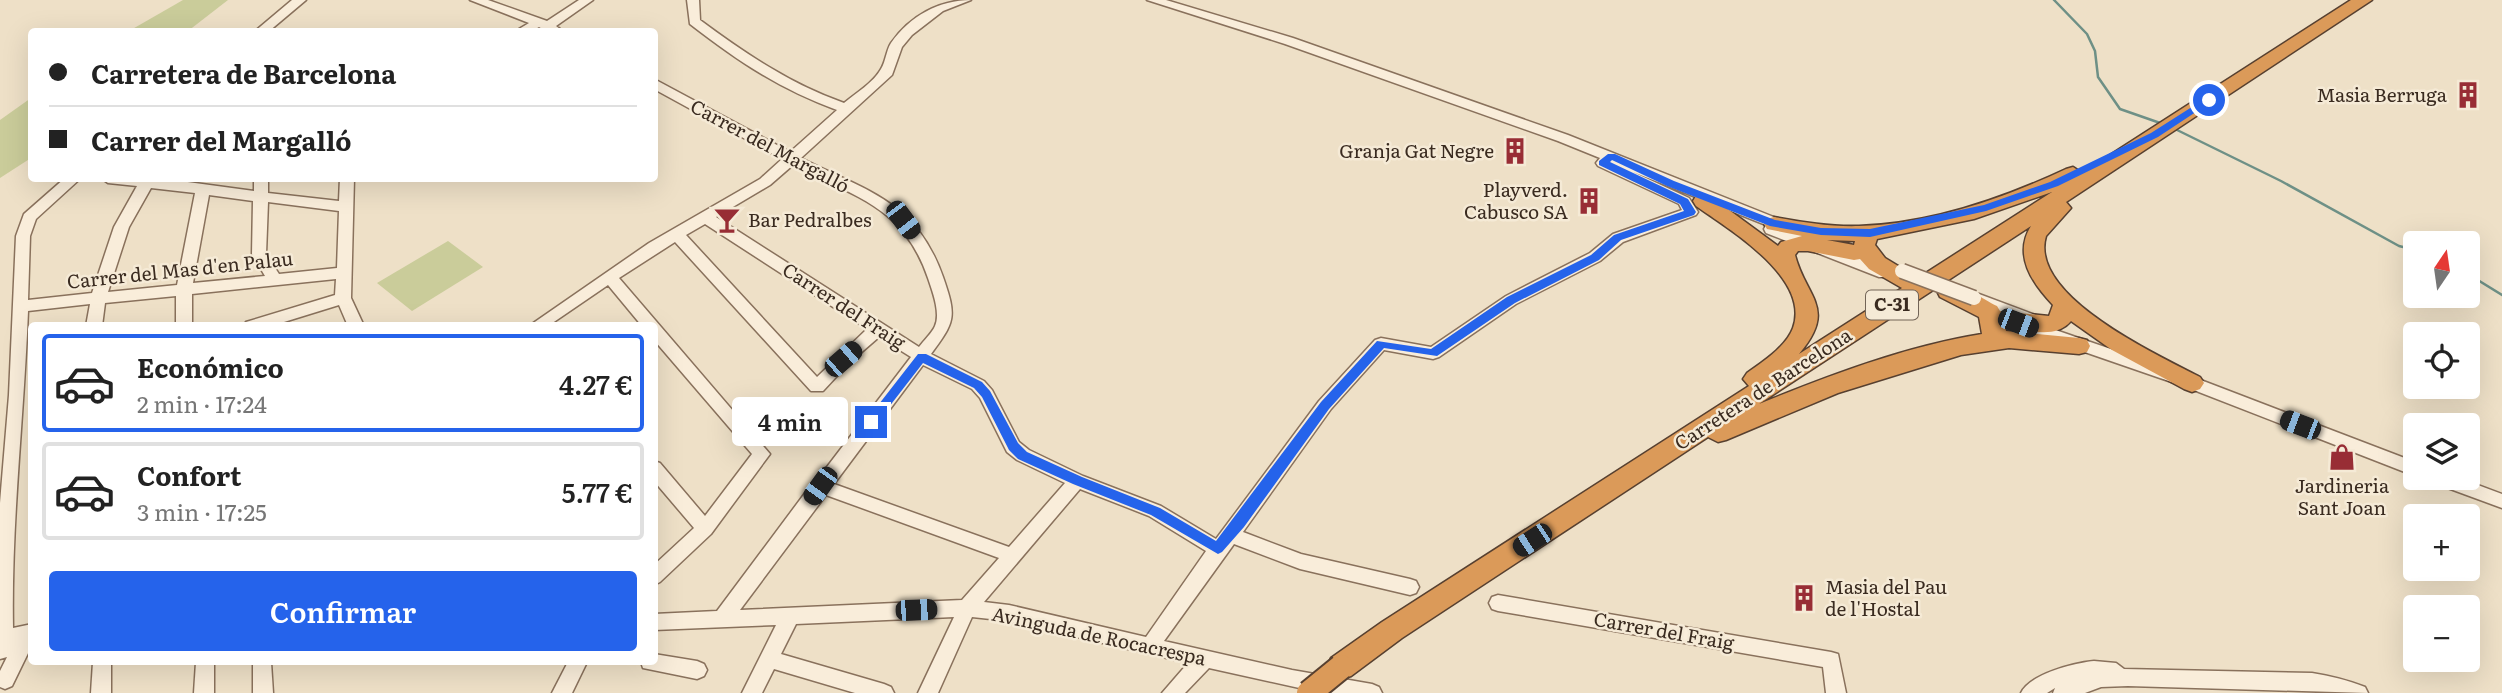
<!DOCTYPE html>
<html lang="es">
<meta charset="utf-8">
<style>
:root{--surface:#fff;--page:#f2f2f2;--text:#222;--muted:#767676;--line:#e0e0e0;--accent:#2563eb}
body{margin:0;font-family:Literata,serif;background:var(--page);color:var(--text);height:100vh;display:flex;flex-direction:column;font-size:26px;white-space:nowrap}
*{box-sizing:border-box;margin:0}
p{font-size:23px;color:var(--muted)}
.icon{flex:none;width:38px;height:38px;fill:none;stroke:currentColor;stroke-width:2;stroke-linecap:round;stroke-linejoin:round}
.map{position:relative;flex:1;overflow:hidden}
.details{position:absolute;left:28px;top:322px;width:630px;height:343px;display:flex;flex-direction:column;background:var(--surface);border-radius:7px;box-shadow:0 7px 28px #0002}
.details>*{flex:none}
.top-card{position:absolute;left:28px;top:28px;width:630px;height:154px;border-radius:7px;box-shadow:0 7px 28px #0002;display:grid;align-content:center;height:154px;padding:0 21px;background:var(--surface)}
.needle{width:46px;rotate:13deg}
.controls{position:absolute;left:2403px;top:231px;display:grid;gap:14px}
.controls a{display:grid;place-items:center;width:77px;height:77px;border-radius:7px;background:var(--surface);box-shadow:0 7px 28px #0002;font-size:35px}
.end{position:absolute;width:32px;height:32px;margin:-16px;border:9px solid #2563eb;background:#fff;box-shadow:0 0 0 4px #fff}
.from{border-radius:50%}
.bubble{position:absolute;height:49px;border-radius:7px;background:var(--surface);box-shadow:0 7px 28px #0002;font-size:23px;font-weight:600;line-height:49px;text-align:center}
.car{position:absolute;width:21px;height:42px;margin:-21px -10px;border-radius:9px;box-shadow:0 0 5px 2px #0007;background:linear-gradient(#222 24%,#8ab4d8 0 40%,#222 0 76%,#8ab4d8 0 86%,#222 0)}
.top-card b{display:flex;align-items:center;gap:24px;height:66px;font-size:26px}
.top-card b+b{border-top:2px solid var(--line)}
.top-card i{width:18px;height:18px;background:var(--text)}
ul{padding:12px 0 0;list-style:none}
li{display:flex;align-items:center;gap:21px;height:98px;margin:0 14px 10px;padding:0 7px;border:4px solid var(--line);border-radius:7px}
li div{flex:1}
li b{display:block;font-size:26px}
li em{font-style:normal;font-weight:600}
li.on{border-color:var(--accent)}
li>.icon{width:63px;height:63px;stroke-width:1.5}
.cta{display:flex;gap:14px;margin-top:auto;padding:14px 21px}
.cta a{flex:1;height:80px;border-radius:7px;background:var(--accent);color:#fff;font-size:28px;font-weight:600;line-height:80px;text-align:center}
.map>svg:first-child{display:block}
</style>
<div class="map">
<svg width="2502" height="693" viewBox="0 0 2502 693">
<rect width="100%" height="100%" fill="#eee0c7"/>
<g fill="#cacc9a">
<path d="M183 0H228L188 31H129Z"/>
<path d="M31 98V158L0 178V120Z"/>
<path d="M448 241 483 267 412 311 377 283Z"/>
</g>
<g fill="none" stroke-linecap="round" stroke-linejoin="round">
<g stroke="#6e9086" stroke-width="2.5">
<path d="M2054 0 2087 34 2095 51 2098 77 2120 109 2163 124"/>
<path d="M2173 128 2281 181 2399 246 2415 250"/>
<path d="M2468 274 2502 295"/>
</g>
<defs>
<g id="minor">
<path d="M292 0H306L268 32H254Z"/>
<path d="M470 0H488L547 21 579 0H593L556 26 564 32H548L539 27 530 32H514L529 23Z"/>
<path d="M687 0H699L700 20C746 54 790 84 844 103 856 93 874 82 881 69 886 61 886 51 891 43 910 16 939 0 971 0L943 11 912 35 902 47 892 75 801 158C866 191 916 200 943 277 957 317 955 322 931 354L984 381 992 390 1019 442 1029 450 1083 476 1161 506 1216 539 1319 401 1375 340 1381 338 1431 347 1506 296 1590 253 1613 234 1682 210 1679 204 1598 166 1596 163 1600 158 1558 141 1285 44 1147 0H1166L1293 38 1568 135 1791 224 1793 228 1791 231 1889 269 1892 273 1889 277H1879L1766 233 1764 229 1766 225 1633 172 1689 198 1698 212 1696 215 1623 242 1600 261 1516 304 1439 357 1433 359 1384 350 1331 409 1243 532 1301 554 1410 579 1416 581 1419 587 1416 593 1410 595 1300 569 1234 544 1164 641 1292 670 1372 684 1379 687 1382 693H1322L1209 668 1185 693H1162L1188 663 1009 621 972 617 938 693H918L954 617 796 624 781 654 884 684 891 687 894 693H855L774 669 762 693H742L776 625 654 630V614L717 611 814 481 817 480 911 357 879 337 849 363 823 391H811L675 242 619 278 770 454 711 534 660 582 654 585V565L694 528 654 481V461L660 463 705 516 752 454 654 340V326H642L608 285 548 326H529L649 243 760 179 782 159 654 89V79L790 152 837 110C779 89 738 61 690 24ZM793 165C854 197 903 205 928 278 932 290 941 313 935 326 932 333 924 340 919 347L716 217 770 185ZM705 224 867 329 817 377 686 235ZM923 365 972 389 980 398 1007 452 1017 460 1065 483 1009 547 834 484ZM1080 489 1149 516 1206 551 1146 637 1009 605 984 602ZM826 495 999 558 962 600 740 610Z"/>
<path d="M65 178H81L36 219 30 236 28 300 92 293 114 227 137 186 108 183 101 178H158L254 191V178H268V193L339 201 340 178H354L351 298 364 326H348L339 305 271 326H244L246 322 335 295 336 279 192 294V326H176V296L105 303 102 326H86L90 304 28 311C24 417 11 523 13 628L32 624V640L29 641 31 647 12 686 5 689 0 687V671L7 657 0 659V503L9 395 16 236 24 214ZM151 188 195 193 177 285 108 292 129 227ZM209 195 253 201 252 254 265 276 193 283ZM268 202 339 211 337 268 279 274 266 254Z"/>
<path d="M1979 294 2038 316 2041 320 2038 324 2198 379 2415 462V476L2186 387 2018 329 2015 325 2019 321 1974 303 1971 299 1974 295Z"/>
<path d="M2431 478H2459L2502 494V508L2434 483Z"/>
<path d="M1498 595 1831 652 1838 654 1846 693H1826L1823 667 1498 611 1492 609 1489 603 1492 597Z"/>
<path d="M654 654 697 661 704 664 707 670 704 676 697 679 643 668 641 662H654Z"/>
<path d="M2094 661 2116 663 2124 669 2312 673C2331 676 2347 680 2365 687L2368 693 2128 686 2101 687 2085 693H2053L2055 688 2047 693H2021C2030 674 2074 663 2094 661Z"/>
<path d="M93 662H111V693H91Z"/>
<path d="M196 662H214V693H194Z"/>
<path d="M253 662H271L273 693H253Z"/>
<path d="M568 662H587L572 693H552Z"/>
</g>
<path id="highway" d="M2351 0H2372L2066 202 2071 208 2046 236C2028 296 2158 355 2200 377L2204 383 2200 389 2192 392 2184 389 2112 350 2071 321C2055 340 2027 330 2005 326L2006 331 2079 338 2087 340 2090 346 2087 352 2079 354 2009 348 1961 355 1838 393 1726 440 1718 442 1708 437 1402 638 1351 676 1341 679 1331 676 1327 667 1331 658 1382 622 1749 386 1743 379 1747 373C1762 362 1786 347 1793 328 1811 278 1730 230 1696 206L1693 201 1696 196H1710L1778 246 1781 242 1802 236 1767 229 1764 224 1767 219 1774 217C1802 222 1831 227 1859 226 1930 224 2002 199 2066 169L2073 167 2082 173ZM2052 192 1918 278 1885 258 1875 245 1877 239 1974 219ZM2031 226C2013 255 2032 283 2053 305L2049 316 2000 311 1997 306C1981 298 1958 280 1940 285L1937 291 1940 297 1979 317 1982 334C1907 346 1830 375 1759 404ZM1827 240 1855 241 1854 245ZM1808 251 1854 260 1860 259 1869 269 1902 288 1799 354C1838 308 1806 298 1795 255L1798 251Z"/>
</defs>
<use href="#minor" stroke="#89715c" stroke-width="3"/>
<use href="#highway" stroke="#574030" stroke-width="3"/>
<use href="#minor" fill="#f9edda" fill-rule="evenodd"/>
<use href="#highway" fill="#db9a59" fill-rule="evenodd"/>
<defs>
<path id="minor-bridge" d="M1902 271 1974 298"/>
<path id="highway-bridge" d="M1309 693 1341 667"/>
</defs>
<use href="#minor-bridge" stroke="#89715c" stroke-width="17" stroke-linecap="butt"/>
<use href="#highway-bridge" stroke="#574030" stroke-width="28" stroke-linecap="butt"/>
<use href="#minor-bridge" stroke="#f9edda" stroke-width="14"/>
<use href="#highway-bridge" stroke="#db9a59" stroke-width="24"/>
</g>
<path fill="#2563eb" d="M2206 98 2214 100 2158 137 2058 186 1986 211 1870 237 1821 235 1770 226 1667 186 1612 160 1610 162 1688 199 1696 212 1694 215 1621 240 1599 260 1515 303 1437 356 1384 348 1329 409 1244 527 1222 552 1218 554 1151 515 1073 484 1018 459 1009 450 982 397 974 388 923 363 875 425H867L865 422 918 354H926L982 382 990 391 1018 443 1027 452 1082 477 1160 508 1216 541 1321 402 1377 341 1431 349 1507 297 1591 255 1614 235 1684 211 1680 204 1599 165V161L1608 154H1615L1674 181 1775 220 1821 228 1870 229 1984 205 2050 182 2151 133Z"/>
<defs>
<symbol id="building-bare" viewBox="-9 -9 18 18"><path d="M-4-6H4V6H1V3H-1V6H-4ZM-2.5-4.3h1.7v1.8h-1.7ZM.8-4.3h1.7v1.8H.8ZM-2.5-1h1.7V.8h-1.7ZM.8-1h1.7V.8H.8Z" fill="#982d35" stroke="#f5ead6" stroke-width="2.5" paint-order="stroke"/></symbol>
<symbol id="bar-bare" viewBox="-9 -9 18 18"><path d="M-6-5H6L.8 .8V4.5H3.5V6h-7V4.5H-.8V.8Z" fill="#982d35" stroke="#f5ead6" stroke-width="2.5" paint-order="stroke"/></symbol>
<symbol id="shop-bare" viewBox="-9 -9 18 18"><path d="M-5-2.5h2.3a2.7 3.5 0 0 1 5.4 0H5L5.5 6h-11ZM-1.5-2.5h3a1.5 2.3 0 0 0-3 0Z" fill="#982d35" stroke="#f5ead6" stroke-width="2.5" paint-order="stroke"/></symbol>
</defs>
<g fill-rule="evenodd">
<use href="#building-bare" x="2449" y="76" width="38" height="38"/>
<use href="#building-bare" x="1496" y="132" width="38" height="38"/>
<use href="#building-bare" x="1570" y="182" width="38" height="38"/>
<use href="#bar-bare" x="708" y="201" width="38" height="38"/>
<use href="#shop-bare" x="2323" y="438" width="38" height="38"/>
<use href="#building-bare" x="1785" y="579" width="38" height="38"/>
</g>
<g text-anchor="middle" stroke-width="5" stroke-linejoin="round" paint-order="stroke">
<rect fill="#f5ead6" stroke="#726457" stroke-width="2" x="1866" y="290.5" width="52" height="29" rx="5"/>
<g font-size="18" font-weight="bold" fill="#3a2b20">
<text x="1892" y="311">C-31</text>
</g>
<g font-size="19" fill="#3a2b20" stroke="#f5ead6" text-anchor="end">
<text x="2447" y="102">Masia Berruga</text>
<text x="1494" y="158">Granja Gat Negre</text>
<text x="1568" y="197">Playverd.<tspan x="1568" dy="22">Cabusco SA</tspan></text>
<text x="748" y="227" text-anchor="start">Bar Pedralbes</text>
<text x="2342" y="493" text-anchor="middle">Jardineria<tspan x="2342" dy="22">Sant Joan</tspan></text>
<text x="1825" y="594" text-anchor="start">Masia del Pau<tspan x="1825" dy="22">de l'Hostal</tspan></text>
</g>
<g font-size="19" fill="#3a2b20" stroke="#f5ead6">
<text transform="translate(770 146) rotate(28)" y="7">Carrer del Margalló</text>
<text transform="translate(180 270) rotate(-6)" y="7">Carrer del Mas d'en Palau</text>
<text transform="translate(844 306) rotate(33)" y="7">Carrer del Fraig</text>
<text transform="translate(1763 389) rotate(-33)" y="7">Carretera de Barcelona</text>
<text transform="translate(1664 631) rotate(10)" y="7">Carrer del Fraig</text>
<text transform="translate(1099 636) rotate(12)" y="7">Avinguda de Rocacrespa</text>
</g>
</g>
</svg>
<div class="controls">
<a><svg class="needle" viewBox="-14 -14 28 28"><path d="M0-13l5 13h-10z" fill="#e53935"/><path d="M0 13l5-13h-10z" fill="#767676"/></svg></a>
<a><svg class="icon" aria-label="locate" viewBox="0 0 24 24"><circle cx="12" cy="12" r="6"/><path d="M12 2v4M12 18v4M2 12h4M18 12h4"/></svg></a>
<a><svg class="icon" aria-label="layers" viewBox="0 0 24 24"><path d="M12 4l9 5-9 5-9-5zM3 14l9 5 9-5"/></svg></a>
<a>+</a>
<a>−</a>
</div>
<i class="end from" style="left:2209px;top:100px"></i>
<i class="end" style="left:871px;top:422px"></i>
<div class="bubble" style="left:732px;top:397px;width:116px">4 min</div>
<i class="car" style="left:903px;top:220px;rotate:143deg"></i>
<i class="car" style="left:2018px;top:323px;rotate:111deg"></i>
<i class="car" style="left:843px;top:359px;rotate:49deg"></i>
<i class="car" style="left:2300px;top:425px;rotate:291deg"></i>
<i class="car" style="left:820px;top:486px;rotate:216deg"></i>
<i class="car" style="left:1532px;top:540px;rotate:237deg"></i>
<i class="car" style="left:916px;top:610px;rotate:88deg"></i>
<div class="top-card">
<b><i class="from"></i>Carretera de Barcelona</b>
<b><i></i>Carrer del Margalló</b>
</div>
<section class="details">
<ul>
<li class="on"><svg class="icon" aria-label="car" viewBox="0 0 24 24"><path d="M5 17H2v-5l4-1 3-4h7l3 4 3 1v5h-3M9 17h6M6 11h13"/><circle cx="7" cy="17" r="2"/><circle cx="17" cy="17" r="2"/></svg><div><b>Económico</b><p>2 min · 17:24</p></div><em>4.27 €</em></li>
<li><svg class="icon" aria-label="car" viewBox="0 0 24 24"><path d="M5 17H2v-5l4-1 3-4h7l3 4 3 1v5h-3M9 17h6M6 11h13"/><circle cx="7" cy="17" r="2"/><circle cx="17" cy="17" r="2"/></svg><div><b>Confort</b><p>3 min · 17:25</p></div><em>5.77 €</em></li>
</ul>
<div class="cta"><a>Confirmar</a></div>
</section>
</div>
